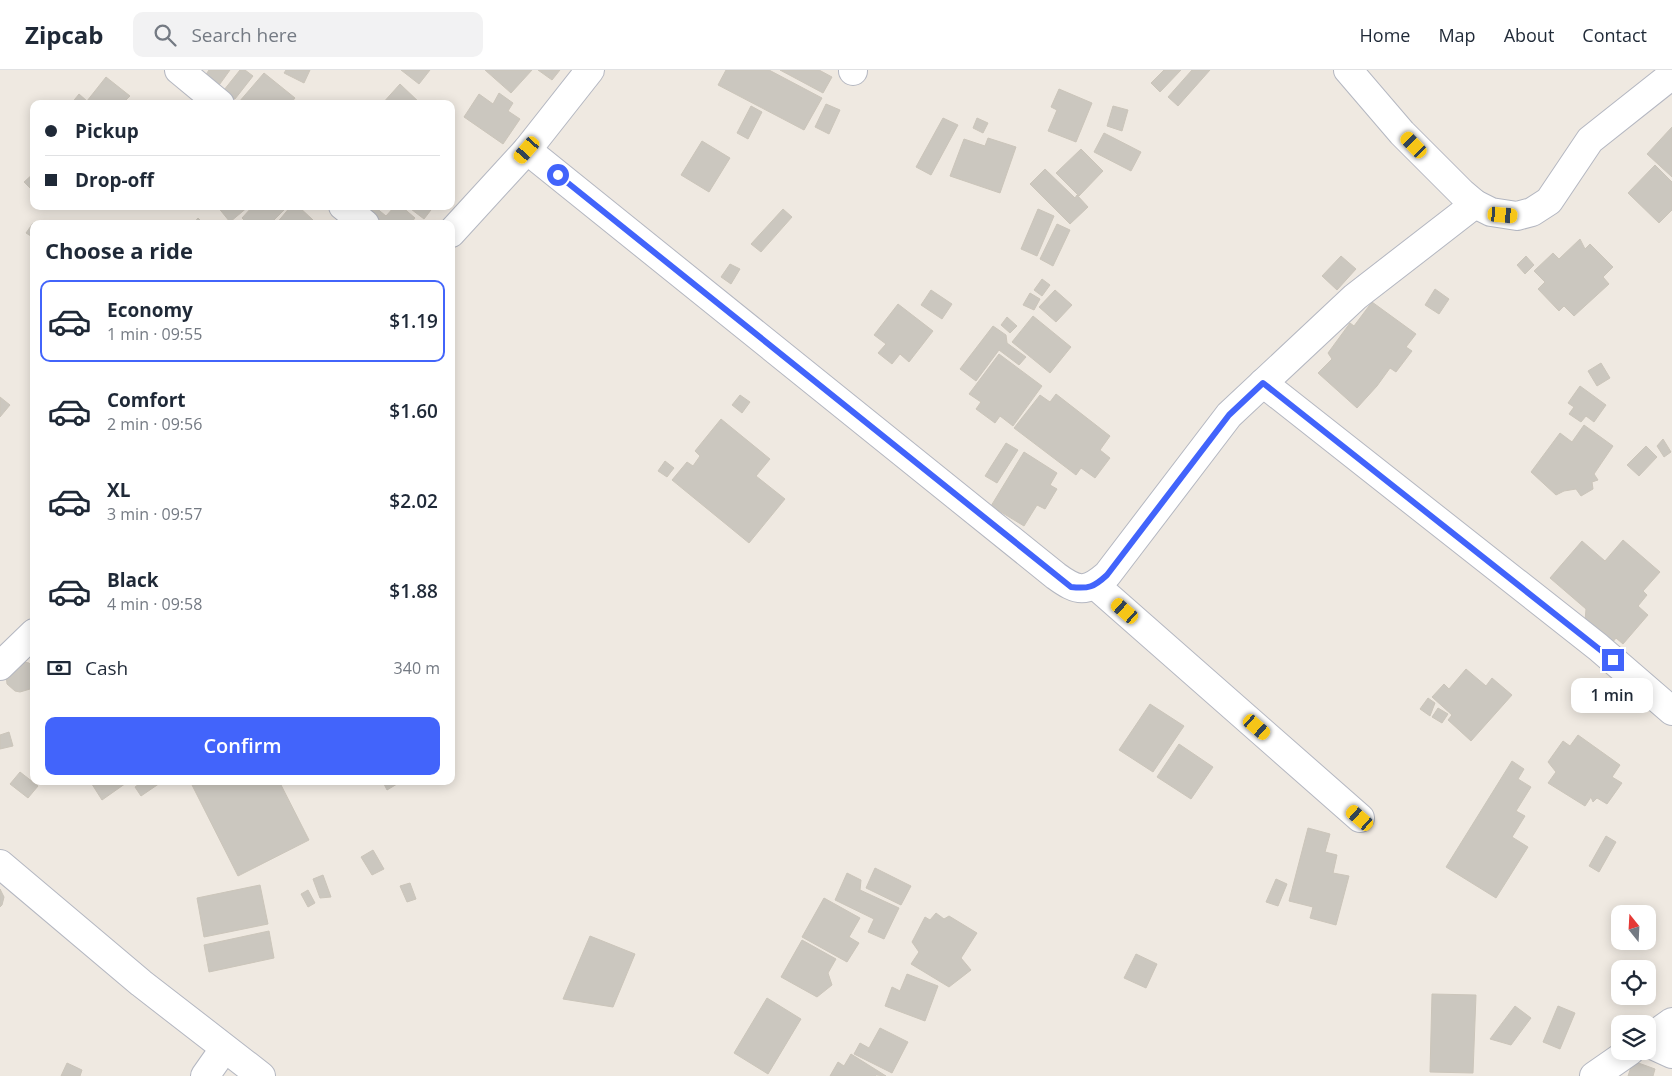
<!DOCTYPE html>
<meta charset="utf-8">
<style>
:root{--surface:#fff;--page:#f2f2f3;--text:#1f2937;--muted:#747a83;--line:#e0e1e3;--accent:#4264fb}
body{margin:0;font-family:"Open Sans",sans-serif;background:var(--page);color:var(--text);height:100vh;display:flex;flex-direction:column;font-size:19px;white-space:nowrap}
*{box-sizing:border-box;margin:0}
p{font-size:16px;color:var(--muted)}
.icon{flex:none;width:28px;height:28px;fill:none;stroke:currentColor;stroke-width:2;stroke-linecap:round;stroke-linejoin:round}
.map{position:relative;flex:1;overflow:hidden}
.sheet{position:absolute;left:30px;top:150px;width:425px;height:565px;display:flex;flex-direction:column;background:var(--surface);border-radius:10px;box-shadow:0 2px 12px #0003}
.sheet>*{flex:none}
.hud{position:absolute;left:30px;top:30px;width:425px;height:110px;border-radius:10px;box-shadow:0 2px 12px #0003;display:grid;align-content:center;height:110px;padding:0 15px;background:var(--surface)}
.needle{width:32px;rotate:342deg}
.controls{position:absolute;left:1611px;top:835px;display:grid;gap:10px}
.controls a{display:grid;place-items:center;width:45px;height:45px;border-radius:10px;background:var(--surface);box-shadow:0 2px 12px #0003;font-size:25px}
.end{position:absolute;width:22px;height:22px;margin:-11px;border:6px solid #4264fb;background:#fff;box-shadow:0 0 0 2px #fff}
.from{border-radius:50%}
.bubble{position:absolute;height:35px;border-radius:10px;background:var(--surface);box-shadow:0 2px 12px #0003;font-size:16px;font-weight:600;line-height:35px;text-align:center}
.car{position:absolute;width:15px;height:30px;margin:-15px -8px;border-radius:6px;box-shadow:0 0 4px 1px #0007;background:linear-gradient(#f5c518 24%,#345 0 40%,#f5c518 0 76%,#345 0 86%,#f5c518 0)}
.hud b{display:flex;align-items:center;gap:18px;height:48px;font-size:19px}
.hud b+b{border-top:1px solid var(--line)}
.hud i{width:12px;height:12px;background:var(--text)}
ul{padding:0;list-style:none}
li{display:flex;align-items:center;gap:15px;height:82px;margin:0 10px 8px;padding:0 5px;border:2px solid transparent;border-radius:10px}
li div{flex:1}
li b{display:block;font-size:19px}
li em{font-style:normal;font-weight:600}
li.on{border-color:var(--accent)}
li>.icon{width:45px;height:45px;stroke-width:1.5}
h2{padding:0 15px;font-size:22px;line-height:60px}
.pay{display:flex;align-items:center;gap:12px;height:55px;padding:0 15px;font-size:19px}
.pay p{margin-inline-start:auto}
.primary-button{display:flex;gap:10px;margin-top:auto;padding:10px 15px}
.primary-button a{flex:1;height:58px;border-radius:10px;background:var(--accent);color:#fff;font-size:20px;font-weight:600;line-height:58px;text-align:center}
header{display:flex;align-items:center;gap:30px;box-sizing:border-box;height:70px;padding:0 25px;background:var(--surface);border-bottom:1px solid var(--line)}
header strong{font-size:24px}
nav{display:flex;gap:28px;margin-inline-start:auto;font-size:18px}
.search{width:350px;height:45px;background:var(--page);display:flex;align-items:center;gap:12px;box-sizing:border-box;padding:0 18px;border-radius:10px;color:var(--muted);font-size:19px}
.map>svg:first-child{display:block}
</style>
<header>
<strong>Zipcab</strong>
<div class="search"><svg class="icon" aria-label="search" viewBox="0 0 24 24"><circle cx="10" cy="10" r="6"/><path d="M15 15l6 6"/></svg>Search here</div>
<nav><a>Home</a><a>Map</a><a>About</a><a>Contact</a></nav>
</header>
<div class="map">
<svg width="1672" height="1006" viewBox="0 0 1672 1006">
<rect width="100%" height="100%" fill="#efe9e1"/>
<g fill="#cbc7bf" stroke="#cbc5ba">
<path d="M209 0H230L217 18 203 9Z"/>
<path d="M240 0H245L253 6 235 29 224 20Z"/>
<path d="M286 0H310L304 13 284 3Z"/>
<path d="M401 0H430L419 14Z"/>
<path d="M485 0H532L511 23Z"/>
<path d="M538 0H560L552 10Z"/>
<path d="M726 0H769L822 28 804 60 718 15Z"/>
<path d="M780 0H819L832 7 823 23Z"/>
<path d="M1164 0H1181L1160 22 1151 13Z"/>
<path d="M1192 0H1210L1178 36 1168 27Z"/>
<path d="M264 3 295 28 290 34H241L239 32Z"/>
<path d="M106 7 130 26 126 30 130 34H71L79 24 87 31Z"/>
<path d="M400 14 421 34H382Z"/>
<path d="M1059 19 1092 33 1076 72 1048 61 1057 40 1051 37Z"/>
<path d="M499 23 513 33 508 41 520 49 503 74 464 47 479 24 493 34Z"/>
<path d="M826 34 840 40 829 64 815 57Z"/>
<path d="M751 36 762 42 748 69 737 63Z"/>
<path d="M1113 36 1128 40 1122 61 1107 56Z"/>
<path d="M943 48 958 55 931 105 916 97Z"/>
<path d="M977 48 988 53 983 63 973 58Z"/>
<path d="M1672 57V107L1647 84Z"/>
<path d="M1104 63 1141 82 1131 101 1094 82Z"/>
<path d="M988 68 1016 77 1000 123 950 106 964 69 985 76Z"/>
<path d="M702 71 730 88 709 122 681 105Z"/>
<path d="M1081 79 1103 101 1079 126 1056 103Z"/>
<path d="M1655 95 1672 112V140L1659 153 1628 123Z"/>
<path d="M1045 99 1075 128 1077 125 1088 137 1070 154 1030 114Z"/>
<path d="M34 103V122L24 112Z"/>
<path d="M217 136H249L230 152Z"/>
<path d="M253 136H288L270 154H248L242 148Z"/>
<path d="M291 136H298L313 150 309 154H276Z"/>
<path d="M395 136H401L415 148 410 154H360L375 137 386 146Z"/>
<path d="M407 136H434L424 149Z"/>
<path d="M783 139 792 147 761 182 751 174Z"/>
<path d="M1038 139 1054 146 1037 186 1021 179Z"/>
<path d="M198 148 204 154H193Z"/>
<path d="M33 153 34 154V168L26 163Z"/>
<path d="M1057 154 1070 160 1053 196 1040 189Z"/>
<path d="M1580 169 1585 179 1590 174 1613 197 1603 207 1609 214 1574 246 1564 236 1559 241 1538 219 1545 212 1534 201 1553 183 1559 189Z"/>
<path d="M1341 186 1356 199 1337 220 1322 206Z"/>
<path d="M1526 186 1534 195 1525 204 1517 195Z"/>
<path d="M730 194 740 199 731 214 721 207Z"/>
<path d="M1042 209 1050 215 1042 226 1034 220Z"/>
<path d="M1435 219 1449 229 1439 244 1425 235Z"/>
<path d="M931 220 952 234 942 249 921 235Z"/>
<path d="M1055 220 1072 235 1056 252 1039 237Z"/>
<path d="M1030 223 1040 229 1034 240 1023 235Z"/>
<path d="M1372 232 1416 264 1406 277 1412 281 1396 302 1390 298 1377 316 1357 338 1318 303 1332 289 1328 283 1350 253 1354 256Z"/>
<path d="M898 234 933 261 909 292 900 284 892 294 878 283 886 274 874 265Z"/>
<path d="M1033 246 1071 277 1050 303 1012 272Z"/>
<path d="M1007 247 1017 256 1010 263 1001 255Z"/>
<path d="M993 256 1006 265 1007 273 1026 287 1019 295 999 280 976 311 960 299Z"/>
<path d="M999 284 1042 316 1013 356 1000 346 995 353 976 339 981 332 969 324Z"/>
<path d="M1601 293 1610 308 1597 316 1588 301Z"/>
<path d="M1580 316 1606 335 1594 352 1586 346 1581 352 1569 344 1574 337 1568 333Z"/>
<path d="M1056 324 1110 366 1100 380 1110 388 1095 408 1081 398 1076 405 1014 358 1040 325 1050 332Z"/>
<path d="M740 325 750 332 742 343 732 335Z"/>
<path d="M0 327 10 335 0 347Z"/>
<path d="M721 349 770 389 756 406 785 429 749 473 672 410 687 392 693 396 700 386 695 381Z"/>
<path d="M1584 355 1613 376 1594 404 1598 410 1592 412 1593 419 1581 426 1576 419 1564 421 1556 425 1531 402 1560 363 1572 372Z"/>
<path d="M1663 369 1671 382 1664 387 1657 376Z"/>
<path d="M1006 373 1018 380 997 413 985 406Z"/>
<path d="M1646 376 1657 387 1639 406 1627 395Z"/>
<path d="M1024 382 1057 403 1050 415 1057 419 1045 439 1037 435 1024 456 991 436Z"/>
<path d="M665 391 674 398 667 407 658 401Z"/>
<path d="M1623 470 1660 502 1643 521 1647 525 1638 536 1648 545 1623 574 1616 568 1612 573 1585 551 1586 539 1550 508 1582 471 1605 491Z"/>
<path d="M19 591 29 593 34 598V615L30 619 20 622 15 621 7 614 6 604Z"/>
<path d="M1466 599 1486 616 1492 608 1512 625 1471 671 1448 650 1452 645 1432 627 1444 614 1449 619Z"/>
<path d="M1604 617 1613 624 1604 636 1594 629Z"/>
<path d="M1428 628 1435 633 1430 646 1420 639Z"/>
<path d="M1150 634 1184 656 1153 702 1119 680Z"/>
<path d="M1438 638 1448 644 1442 653 1432 647Z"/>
<path d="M9 662 13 676 0 679V665Z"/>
<path d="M1578 665 1620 695 1612 707 1622 713 1607 734 1597 728 1593 732 1591 727 1585 736 1548 713 1556 702 1548 692 1563 671 1570 676Z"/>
<path d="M1179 674 1213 697 1191 729 1157 707Z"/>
<path d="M1512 691 1524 699 1518 709 1531 717 1516 741 1525 746 1512 767 1528 777 1496 828 1446 797Z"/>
<path d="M20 702 38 716 28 728 10 714Z"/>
<path d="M90 711H129L102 730Z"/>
<path d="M143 711H163L141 726 135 717Z"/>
<path d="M190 711H279L309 770 238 806Z"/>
<path d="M389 711H396L397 714 387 720 384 714Z"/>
<path d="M1308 758 1330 764 1325 782 1337 785 1333 803 1349 806 1336 855 1310 848 1313 837 1289 831Z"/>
<path d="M1606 766 1616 772 1599 802 1589 796Z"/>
<path d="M373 780 384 799 372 805 361 787Z"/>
<path d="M875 798 911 816 901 835 866 818Z"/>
<path d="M847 803 861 810 860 820 899 838 884 869 868 862 874 849 835 830Z"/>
<path d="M323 805 331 827 320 828 313 809Z"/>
<path d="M1276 809 1287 814 1278 836 1266 832Z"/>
<path d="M410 813 416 829 407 832 400 816Z"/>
<path d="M260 815 268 854 204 867 197 828Z"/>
<path d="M0 819 4 827 2 835 0 837Z"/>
<path d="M308 820 315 833 308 837 301 824Z"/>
<path d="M824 828 860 848 849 867 859 873 847 892 802 867Z"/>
<path d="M936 843 944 849 949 846 977 863 961 888 971 900 949 917 911 894 919 882 912 872 925 847 930 850Z"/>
<path d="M269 861 274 888 209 902 204 875Z"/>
<path d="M590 866 635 884 613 937 563 929Z"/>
<path d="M802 870 836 889 828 903 832 915 817 927 781 907Z"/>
<path d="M1136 884 1157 894 1146 918 1124 908Z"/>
<path d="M907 904 938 916 925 951 885 936 892 917 900 921Z"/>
<path d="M1432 924 1476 925 1473 1003 1430 1002Z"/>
<path d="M767 928 801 949 768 1004 734 983Z"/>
<path d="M1515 936 1531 948 1511 975 1490 969Z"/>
<path d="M1558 936 1575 943 1560 979 1543 972Z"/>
<path d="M880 958 908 972 892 1003 854 984 860 973 869 978Z"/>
<path d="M851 984 886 1006 876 1005 875 1006H830L838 992 844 996Z"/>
<path d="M1633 991 1655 999 1653 1006H1628Z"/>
<path d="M67 993 82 1000 80 1006H61Z"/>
</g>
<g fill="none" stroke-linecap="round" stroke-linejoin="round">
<defs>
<g id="minor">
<path d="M179 0 220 34"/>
<path d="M1348 0 1402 63 1462 123 1475 134 1491 142 1517 146 1532 142 1549 131 1590 70 1672 5"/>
<path d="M853 1V0"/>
<path d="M527 80 1056 506C1078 522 1086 523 1107 505L1229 345 1355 227 1475 134"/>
<path d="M343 136 365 154"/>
<path d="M451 163 527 80 590 0"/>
<path d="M1263 313 1598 577 1672 641"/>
<path d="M1095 515 1360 748"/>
<path d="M0 596 34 563"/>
<path d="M0 794 141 913 261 1006"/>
<path d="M1648 969 1672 952"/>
<path d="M1648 973 1672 984"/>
<path d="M205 1006 224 979"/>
<path d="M1594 1006 1630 981"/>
</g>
</defs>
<use href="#minor" stroke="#b4b7c1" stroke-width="30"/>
<use href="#minor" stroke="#fff" stroke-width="28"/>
</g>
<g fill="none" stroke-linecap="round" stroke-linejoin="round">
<path stroke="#4264fb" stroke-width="6" d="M558 105 1071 517C1089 519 1094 517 1107 505L1229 345 1263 313 1613 590"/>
</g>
</svg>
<div class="controls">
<a><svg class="needle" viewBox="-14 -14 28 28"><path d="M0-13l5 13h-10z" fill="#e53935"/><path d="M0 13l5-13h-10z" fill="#747a83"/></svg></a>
<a><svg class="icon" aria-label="locate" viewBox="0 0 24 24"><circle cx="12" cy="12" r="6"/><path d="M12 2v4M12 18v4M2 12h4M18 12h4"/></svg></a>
<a><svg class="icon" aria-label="layers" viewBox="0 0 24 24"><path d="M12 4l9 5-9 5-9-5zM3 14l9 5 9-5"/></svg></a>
</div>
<i class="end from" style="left:558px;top:105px"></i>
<i class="end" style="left:1613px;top:590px"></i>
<div class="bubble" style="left:1571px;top:608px;width:82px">1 min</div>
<i class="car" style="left:1414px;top:75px;rotate:316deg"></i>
<i class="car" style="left:527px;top:80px;rotate:221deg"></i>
<i class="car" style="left:1503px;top:145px;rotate:95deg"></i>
<i class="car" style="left:1125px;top:541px;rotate:311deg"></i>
<i class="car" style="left:1257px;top:657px;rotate:131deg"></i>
<i class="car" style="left:1360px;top:748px;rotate:311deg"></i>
<div class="hud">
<b><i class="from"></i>Pickup</b>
<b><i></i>Drop-off</b>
</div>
<section class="sheet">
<h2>Choose a ride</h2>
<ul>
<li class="on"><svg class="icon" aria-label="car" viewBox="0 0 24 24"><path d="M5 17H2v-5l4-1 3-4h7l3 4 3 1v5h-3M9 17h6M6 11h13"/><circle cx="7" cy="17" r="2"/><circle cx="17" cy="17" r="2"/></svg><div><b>Economy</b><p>1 min · 09:55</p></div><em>$1.19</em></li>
<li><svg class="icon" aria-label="car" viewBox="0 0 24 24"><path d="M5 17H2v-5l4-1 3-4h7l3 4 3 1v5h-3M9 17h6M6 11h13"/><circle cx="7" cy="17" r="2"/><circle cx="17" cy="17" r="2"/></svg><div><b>Comfort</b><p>2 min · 09:56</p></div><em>$1.60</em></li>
<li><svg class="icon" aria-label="car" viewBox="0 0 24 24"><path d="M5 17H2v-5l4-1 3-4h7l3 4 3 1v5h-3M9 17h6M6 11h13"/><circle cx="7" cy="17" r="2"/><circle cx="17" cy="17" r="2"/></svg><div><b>XL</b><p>3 min · 09:57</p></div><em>$2.02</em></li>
<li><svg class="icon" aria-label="car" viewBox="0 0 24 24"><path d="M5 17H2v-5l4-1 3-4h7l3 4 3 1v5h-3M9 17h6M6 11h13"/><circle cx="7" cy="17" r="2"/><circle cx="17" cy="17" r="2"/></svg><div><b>Black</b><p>4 min · 09:58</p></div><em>$1.88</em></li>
</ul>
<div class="pay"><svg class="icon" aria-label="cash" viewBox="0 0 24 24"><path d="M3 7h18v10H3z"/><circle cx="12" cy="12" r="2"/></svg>Cash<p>340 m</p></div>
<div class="primary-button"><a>Confirm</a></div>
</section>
</div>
